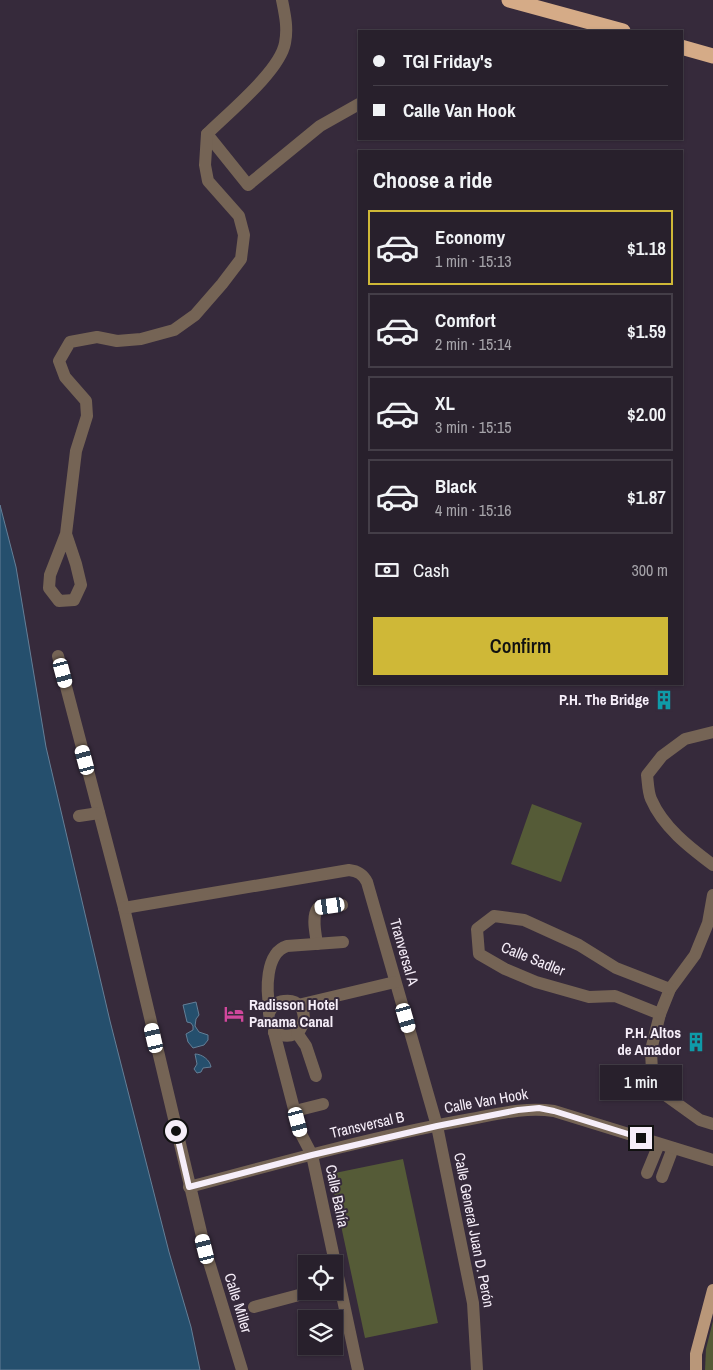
<!DOCTYPE html>
<meta charset="utf-8">
<style>
:root{--surface:#28202c;--page:#302834;--text:#f1f3f6;--muted:#a5a3a9;--line:#443e48;--accent:#cfb837}
body{margin:0;font-family:"Archivo Narrow",sans-serif;background:var(--page);color:var(--text);height:100vh;display:flex;flex-direction:column;font-size:19px;white-space:nowrap}
*{box-sizing:border-box;margin:0}
p{font-size:16px;color:var(--muted)}
.icon{flex:none;width:28px;height:28px;fill:none;stroke:currentColor;stroke-width:2;stroke-linecap:round;stroke-linejoin:round}
.map{position:relative;flex:1;overflow:hidden}
.details{position:absolute;left:358px;top:150px;width:325px;height:535px;display:flex;flex-direction:column;background:var(--surface);border-radius:0px;box-shadow:0 1px 4px #0004,0 0 0 1px var(--line)}
.details>*{flex:none}
.guide{position:absolute;left:358px;top:30px;width:325px;height:110px;border-radius:0px;box-shadow:0 1px 4px #0004,0 0 0 1px var(--line);display:grid;align-content:center;height:110px;padding:0 15px;background:var(--surface)}
.controls{position:absolute;left:298px;top:1255px;display:grid;gap:10px}
.controls a{display:grid;place-items:center;width:45px;height:45px;border-radius:0px;background:var(--surface);box-shadow:0 1px 4px #0004,0 0 0 1px var(--line);font-size:25px}
.end{position:absolute;width:22px;height:22px;margin:-11px;border:6px solid #f6eef9;background:#111;box-shadow:0 0 0 2px #111}
.from{border-radius:50%}
.bubble{position:absolute;height:35px;border-radius:0px;background:var(--surface);box-shadow:0 1px 4px #0004,0 0 0 1px var(--line);font-size:16px;font-weight:600;line-height:35px;text-align:center}
.car{position:absolute;width:15px;height:30px;margin:-15px -8px;border-radius:6px;box-shadow:0 0 4px 1px #0007;background:linear-gradient(#fff 24%,#345 0 40%,#fff 0 76%,#345 0 86%,#fff 0)}
.guide b{display:flex;align-items:center;gap:18px;height:48px;font-size:19px}
.guide b+b{border-top:1px solid var(--line)}
.guide i{width:12px;height:12px;background:var(--text)}
ul{padding:0;list-style:none}
li{display:flex;align-items:center;gap:15px;height:75px;margin:0 10px 8px;padding:0 5px;border:2px solid var(--line);border-radius:0px}
li div{flex:1}
li b{display:block;font-size:19px}
li em{font-style:normal;font-weight:600}
li.on{border-color:var(--accent)}
li>.icon{width:45px;height:45px;stroke-width:1.5}
h2{padding:0 15px;font-size:22px;line-height:60px}
.pay{display:flex;align-items:center;gap:12px;height:55px;padding:0 15px;font-size:19px}
.pay p{margin-inline-start:auto}
.cta{display:flex;gap:10px;margin-top:auto;padding:10px 15px}
.cta a{flex:1;height:58px;border-radius:0px;background:var(--accent);color:#111;font-size:20px;font-weight:600;line-height:58px;text-align:center}
.map>svg:first-child{display:block}
</style>
<div class="map">
<svg width="713" height="1370" viewBox="0 0 713 1370">
<rect width="100%" height="100%" fill="#362a3b"/>
<g fill="#555b37">
<path d="M532 804 582 823 561 882 511 864Z"/>
<path d="M403 1159 438 1323 365 1338 330 1174Z"/>
<path d="M713 1321V1370H705L706 1349Z"/>
</g>
<g fill="#254f6d" stroke="#647f97">
<path d="M0 505 16 567 46 747 110 1021 169 1252 191 1327 200 1370H0Z"/>
<path d="M196 1002 199 1015 196 1019 195 1026 199 1032 208 1035V1040L204 1045 193 1048 188 1042 186 1034 193 1030V1026L191 1023 187 1022 183 1005Z"/>
<path d="M195 1054C202 1054 210 1060 211 1067L203 1068 201 1072 197 1073 194 1069 197 1064Z"/>
</g>
<g fill="none" stroke-linecap="round" stroke-linejoin="round">
<path stroke="#534758" stroke-width="12" stroke-dasharray="12 6" stroke-linecap="butt" d="M269 1013V1023L274 1032"/>
<g stroke="#756455" stroke-width="12">
<path d="M207 134 248 185 320 126 359 104"/>
<path d="M66 534 76 564 81 585 74 600 59 601 49 588 50 575 66 534 76 451 87 416 86 401 65 377 59 361 70 342 97 337 117 341 141 339 174 330 195 315 222 284 241 259 244 235 239 216 208 181 205 165 207 134C228 113 280 71 285 43 288 28 285 15 282 0"/>
<path d="M58 656 124 908 205 1249 242 1370"/>
<path d="M713 732 685 739 662 756 647 775C648 783 648 792 651 799 663 827 689 847 713 865"/>
<path d="M79 816 99 813"/>
<path d="M713 895 708 923 695 955 670 989 660 1014 651 1050 652 1072 661 1092 700 1120 713 1124"/>
<path d="M124 908 349 870C358 871 363 874 367 882L437 1126 473 1303 477 1370"/>
<path d="M317 944C316 934 311 917 318 908L342 905"/>
<path d="M298 1005 395 982"/>
<path d="M270 1010C266 991 265 953 287 946L343 942"/>
<path d="M269 1013C272 1006 276 1002 284 1001 315 997 308 1050 274 1032"/>
<path d="M660 1014 615 996 589 997 536 982 505 969 479 954 477 929 494 916 524 920 579 945 616 968 670 989"/>
<path d="M274 1032 300 1132 312 1155 358 1370"/>
<path d="M297 1033 306 1046 316 1076"/>
<path d="M295 1111 323 1104"/>
<path d="M647 1173 659 1144"/>
<path d="M662 1177 673 1148"/>
<path d="M189 1187C279 1163 369 1138 460 1121 491 1116 522 1106 554 1111L713 1160"/>
<path d="M254 1307 314 1291"/>
</g>
<path stroke="#b99779" stroke-width="12" d="M696 1370V1354L713 1290"/>
<g stroke="#d5ab87" stroke-width="15">
<path d="M509 0 623 31"/>
<path d="M681 47 713 56"/>
</g>
</g>
<g fill="none" stroke-linecap="round" stroke-linejoin="round">
<path stroke="#f6eef9" stroke-width="6" d="M176 1131 189 1187 312 1155 437 1126 518 1110 539 1108 554 1111 641 1138"/>
</g>
<defs>
<symbol id="building-bare" viewBox="-9 -9 18 18"><path d="M-4-6H4V6H1V3H-1V6H-4ZM-2.5-4.3h1.7v1.8h-1.7ZM.8-4.3h1.7v1.8H.8ZM-2.5-1h1.7V.8h-1.7ZM.8-1h1.7V.8H.8Z" fill="#0f9aa8" stroke="#362a3b" stroke-width="2.5" paint-order="stroke"/></symbol>
<symbol id="hotel-bare" viewBox="-9 -9 18 18"><path d="M-6-4.5h1.5V1H6V5H4.5V3h-9V5H-6ZM-4 0a1.8 1.8 0 1 1 3.6 0ZM.5 0V-2.5h3Q6-2.5 6 0Z" fill="#d1479c" stroke="#362a3b" stroke-width="2.5" paint-order="stroke"/></symbol>
</defs>
<g fill-rule="evenodd">
<use href="#building-bare" x="650" y="686" width="28" height="28"/>
<use href="#hotel-bare" x="220" y="1000" width="28" height="28"/>
<use href="#building-bare" x="682" y="1028" width="28" height="28"/>
</g>
<g text-anchor="middle" stroke-width="4" stroke-linejoin="round" paint-order="stroke">
<g font-size="15" font-weight="bold" fill="#f6eef9" stroke="#362a3b" text-anchor="end">
<text x="649" y="705">P.H. The Bridge</text>
<text x="249" y="1010" text-anchor="start">Radisson Hotel<tspan x="249" dy="17">Panama Canal</tspan></text>
<text x="681" y="1038">P.H. Altos<tspan x="681" dy="17">de Amador</tspan></text>
</g>
<g font-size="15" fill="#f6eef9" stroke="#362a3b">
<text transform="translate(404 952) rotate(74)" y="5">Tranversal A</text>
<text transform="translate(533 959) rotate(22)" y="5">Calle Sadler</text>
<text transform="translate(486 1101) rotate(-10)" y="5">Calle Van Hook</text>
<text transform="translate(367 1125) rotate(-13)" y="5">Transversal B</text>
<text transform="translate(337 1196) rotate(78)" y="5">Calle Bahía</text>
<text transform="translate(474 1230) rotate(79)" y="5">Calle General Juan D. Perón</text>
<text transform="translate(238 1303) rotate(73)" y="5">Calle Miller</text>
</g>
</g>
</svg>
<div class="controls">
<a><svg class="icon" aria-label="locate" viewBox="0 0 24 24"><circle cx="12" cy="12" r="6"/><path d="M12 2v4M12 18v4M2 12h4M18 12h4"/></svg></a>
<a><svg class="icon" aria-label="layers" viewBox="0 0 24 24"><path d="M12 4l9 5-9 5-9-5zM3 14l9 5 9-5"/></svg></a>
</div>
<i class="end from" style="left:176px;top:1131px"></i>
<i class="end" style="left:641px;top:1138px"></i>
<div class="bubble" style="left:600px;top:1065px;width:82px">1 min</div>
<i class="car" style="left:63px;top:673px;rotate:165deg"></i>
<i class="car" style="left:85px;top:760px;rotate:345deg"></i>
<i class="car" style="left:330px;top:906px;rotate:262deg"></i>
<i class="car" style="left:406px;top:1018px;rotate:164deg"></i>
<i class="car" style="left:154px;top:1038px;rotate:347deg"></i>
<i class="car" style="left:298px;top:1122px;rotate:165deg"></i>
<i class="car" style="left:205px;top:1249px;rotate:346deg"></i>
<div class="guide">
<b><i class="from"></i>TGI Friday's</b>
<b><i></i>Calle Van Hook</b>
</div>
<section class="details">
<h2>Choose a ride</h2>
<ul>
<li class="on"><svg class="icon" aria-label="car" viewBox="0 0 24 24"><path d="M5 17H2v-5l4-1 3-4h7l3 4 3 1v5h-3M9 17h6M6 11h13"/><circle cx="7" cy="17" r="2"/><circle cx="17" cy="17" r="2"/></svg><div><b>Economy</b><p>1 min · 15:13</p></div><em>$1.18</em></li>
<li><svg class="icon" aria-label="car" viewBox="0 0 24 24"><path d="M5 17H2v-5l4-1 3-4h7l3 4 3 1v5h-3M9 17h6M6 11h13"/><circle cx="7" cy="17" r="2"/><circle cx="17" cy="17" r="2"/></svg><div><b>Comfort</b><p>2 min · 15:14</p></div><em>$1.59</em></li>
<li><svg class="icon" aria-label="car" viewBox="0 0 24 24"><path d="M5 17H2v-5l4-1 3-4h7l3 4 3 1v5h-3M9 17h6M6 11h13"/><circle cx="7" cy="17" r="2"/><circle cx="17" cy="17" r="2"/></svg><div><b>XL</b><p>3 min · 15:15</p></div><em>$2.00</em></li>
<li><svg class="icon" aria-label="car" viewBox="0 0 24 24"><path d="M5 17H2v-5l4-1 3-4h7l3 4 3 1v5h-3M9 17h6M6 11h13"/><circle cx="7" cy="17" r="2"/><circle cx="17" cy="17" r="2"/></svg><div><b>Black</b><p>4 min · 15:16</p></div><em>$1.87</em></li>
</ul>
<div class="pay"><svg class="icon" aria-label="cash" viewBox="0 0 24 24"><path d="M3 7h18v10H3z"/><circle cx="12" cy="12" r="2"/></svg>Cash<p>300 m</p></div>
<div class="cta"><a>Confirm</a></div>
</section>
</div>
